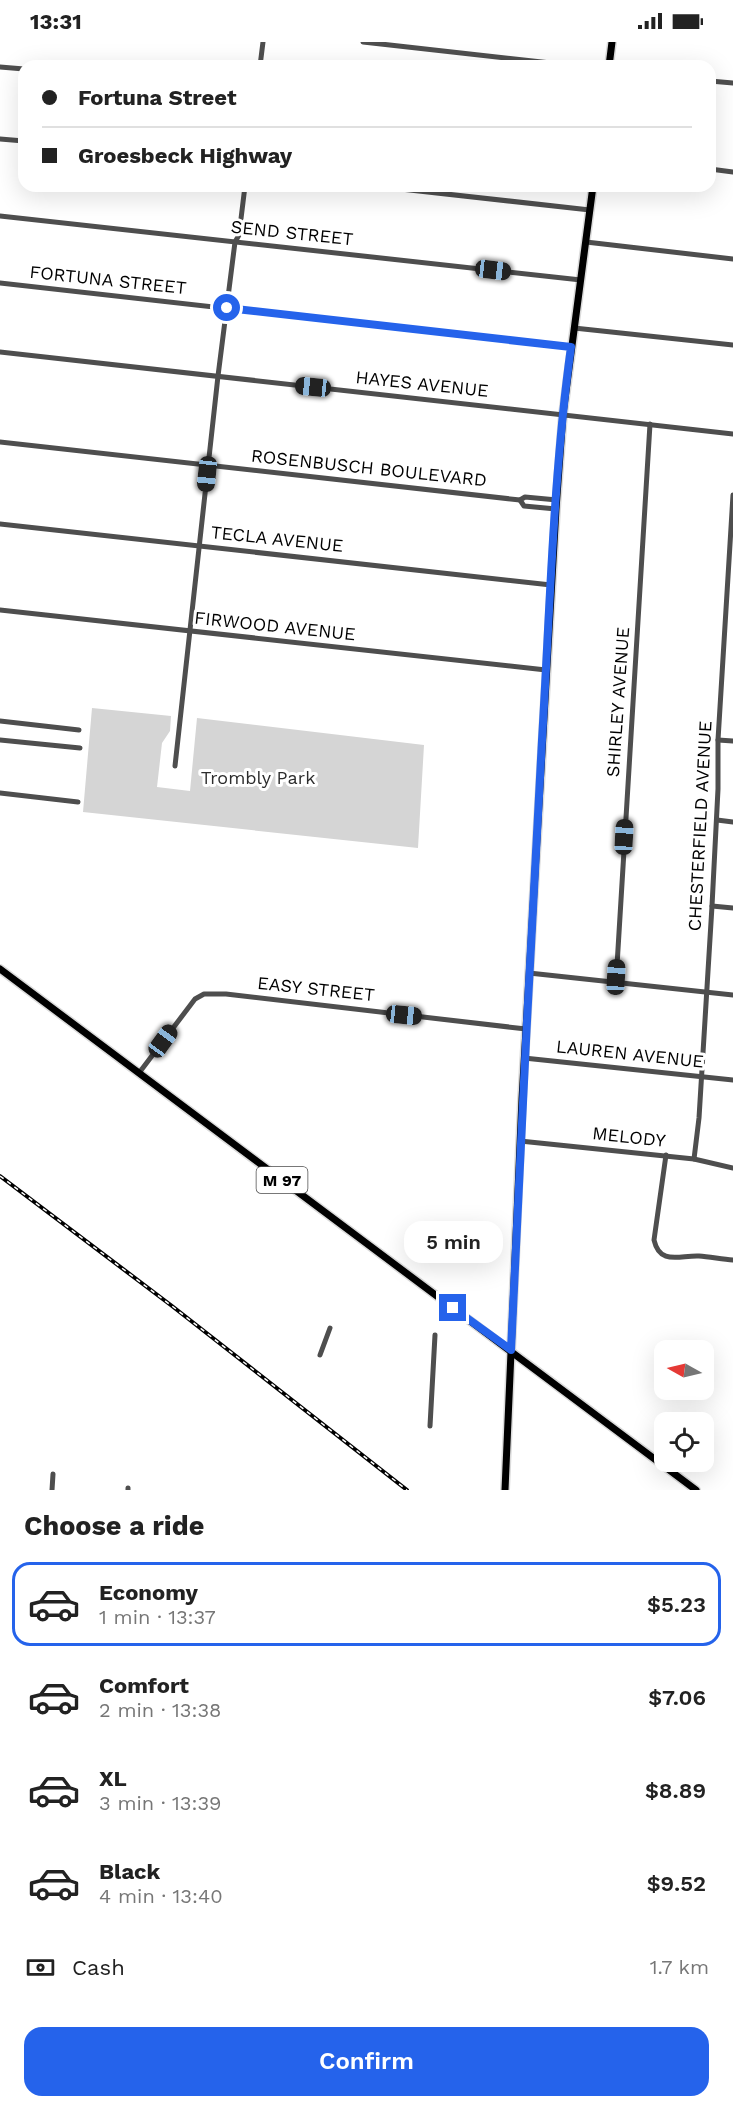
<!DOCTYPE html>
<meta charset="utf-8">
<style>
:root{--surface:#fff;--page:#f2f2f2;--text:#222;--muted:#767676;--line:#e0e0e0;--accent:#2563eb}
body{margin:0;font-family:"Work Sans",sans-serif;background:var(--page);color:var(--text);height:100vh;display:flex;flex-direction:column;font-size:22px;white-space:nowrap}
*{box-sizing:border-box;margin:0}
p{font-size:20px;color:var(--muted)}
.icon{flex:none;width:33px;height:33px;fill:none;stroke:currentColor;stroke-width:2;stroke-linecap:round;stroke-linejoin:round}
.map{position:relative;height:1448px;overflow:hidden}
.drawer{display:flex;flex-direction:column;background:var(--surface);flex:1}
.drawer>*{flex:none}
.guide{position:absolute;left:18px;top:18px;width:698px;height:132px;border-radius:18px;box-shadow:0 6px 24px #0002;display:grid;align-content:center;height:132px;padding:0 24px;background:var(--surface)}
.needle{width:39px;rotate:278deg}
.buttons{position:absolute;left:654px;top:1298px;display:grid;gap:12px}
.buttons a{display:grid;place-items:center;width:60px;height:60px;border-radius:12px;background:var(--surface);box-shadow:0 6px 24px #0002;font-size:30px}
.end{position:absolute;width:27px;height:27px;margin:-14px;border:8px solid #2563eb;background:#fff;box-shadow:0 0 0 3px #fff}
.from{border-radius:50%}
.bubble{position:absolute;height:42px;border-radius:18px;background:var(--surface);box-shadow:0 6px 24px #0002;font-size:20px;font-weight:600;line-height:42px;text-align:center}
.car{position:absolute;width:18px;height:36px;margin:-18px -9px;border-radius:8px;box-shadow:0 0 4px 2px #0007;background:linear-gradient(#222 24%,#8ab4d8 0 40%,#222 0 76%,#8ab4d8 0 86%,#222 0)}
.guide b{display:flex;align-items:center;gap:21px;height:57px;font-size:22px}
.guide b+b{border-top:2px solid var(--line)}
.guide i{width:15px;height:15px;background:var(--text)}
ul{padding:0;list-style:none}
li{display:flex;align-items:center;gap:18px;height:84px;margin:0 12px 9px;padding:0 12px;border:3px solid transparent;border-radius:18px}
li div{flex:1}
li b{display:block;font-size:22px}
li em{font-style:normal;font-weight:600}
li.active{border-color:var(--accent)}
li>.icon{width:54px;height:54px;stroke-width:1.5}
h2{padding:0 24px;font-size:27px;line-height:72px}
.pay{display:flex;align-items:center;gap:15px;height:66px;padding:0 24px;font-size:22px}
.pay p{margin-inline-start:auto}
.cta{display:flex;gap:12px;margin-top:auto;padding:12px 24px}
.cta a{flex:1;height:69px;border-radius:18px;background:var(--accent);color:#fff;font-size:24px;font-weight:600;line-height:69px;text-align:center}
.status{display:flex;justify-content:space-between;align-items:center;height:42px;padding:0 30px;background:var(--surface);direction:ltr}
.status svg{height:16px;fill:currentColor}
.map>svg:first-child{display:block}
</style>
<div class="status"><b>13:31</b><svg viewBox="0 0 49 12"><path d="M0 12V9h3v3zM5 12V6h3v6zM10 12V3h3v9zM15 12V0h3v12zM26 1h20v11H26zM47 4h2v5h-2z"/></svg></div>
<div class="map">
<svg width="733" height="1448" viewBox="0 0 733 1448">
<rect width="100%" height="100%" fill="#fff"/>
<path fill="#d5d5d5" d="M92 666 171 674 170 689 162 701 157 745 190 749 197 676 424 703 418 806 83 770Z"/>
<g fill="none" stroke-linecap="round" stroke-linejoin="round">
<defs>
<g id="major">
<path d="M609 24 612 0"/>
<path d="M0 927 696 1448"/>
<path d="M505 1448 522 1057 556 467 563 372 593 144"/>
</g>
</defs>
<use href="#major" stroke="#dbdbdb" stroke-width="10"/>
<g stroke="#4e4e4e" stroke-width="5">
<path d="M363 0 578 24"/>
<path d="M260 24 263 0"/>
<path d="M0 25 24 27"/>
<path d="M710 39 733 41"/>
<path d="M0 97 24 99"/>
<path d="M710 127 733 130"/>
<path d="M374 144 590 168"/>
<path d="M0 174 581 238"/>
<path d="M586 200 733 217"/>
<path d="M0 241 571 305"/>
<path d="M574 286 733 303"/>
<path d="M0 310 733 392"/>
<path d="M0 400 520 458"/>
<path d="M556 467 524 464 520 458 525 455 557 458"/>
<path d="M0 482 551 543"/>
<path d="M0 568 546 628"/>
<path d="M0 679 79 688"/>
<path d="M0 698 80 706"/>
<path d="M718 698 733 699"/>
<path d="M175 724 218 334 235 200 239 193 245 144"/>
<path d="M0 751 78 760"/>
<path d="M717 778 733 780"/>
<path d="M712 864 733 866"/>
<path d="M529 931 733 953"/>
<path d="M616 940 650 382"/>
<path d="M524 1016 733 1038"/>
<path d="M139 1031 195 957 204 952H226L526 987"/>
<path d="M520 1099 694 1117 733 1126"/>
<path d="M666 1113 654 1198C660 1224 680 1213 699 1214 710 1215 722 1217 733 1218"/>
<path d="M694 1117 699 1076 712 864 718 747V698L733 453"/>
<path d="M320 1313 330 1286"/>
<path d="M430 1384 435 1293"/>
<path d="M52 1448 53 1432"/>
<path d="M128 1448V1446"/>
</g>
<use href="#major" stroke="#000" stroke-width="7"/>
<defs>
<path id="rail" d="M0 1134 172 1264 407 1448"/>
</defs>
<use href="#rail" stroke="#000" stroke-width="4"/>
<use href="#rail" stroke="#fff" stroke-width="1.5" stroke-dasharray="4.5" stroke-linecap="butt"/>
</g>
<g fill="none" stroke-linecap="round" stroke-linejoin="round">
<path stroke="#2563eb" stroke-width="8" d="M227 266 571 305C553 435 550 567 542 698 531 901 520 1105 511 1308L453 1266"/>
</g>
<g text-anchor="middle" stroke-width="6" stroke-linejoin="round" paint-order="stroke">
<rect fill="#fff" stroke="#4c4c4c" stroke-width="1.5" x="256.5" y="1125" width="51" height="26" rx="4.5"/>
<g font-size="16" font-weight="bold" fill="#000">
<text x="282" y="1144">M 97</text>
</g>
<g font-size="18" fill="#000" stroke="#fff">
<text transform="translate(292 191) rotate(6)" y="6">SEND STREET</text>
<text transform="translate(108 238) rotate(6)" y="6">FORTUNA STREET</text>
<text transform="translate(422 342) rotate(6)" y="6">HAYES AVENUE</text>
<text transform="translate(369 426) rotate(6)" y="6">ROSENBUSCH BOULEVARD</text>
<text transform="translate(277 497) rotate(6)" y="6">TECLA AVENUE</text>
<text transform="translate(275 584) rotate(6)" y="6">FIRWOOD AVENUE</text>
<text transform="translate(618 660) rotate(-86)" y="6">SHIRLEY AVENUE</text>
<text transform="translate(700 784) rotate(-87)" y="6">CHESTERFIELD AVENUE</text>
<text transform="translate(316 947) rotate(6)" y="6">EASY STREET</text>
<text transform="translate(630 1012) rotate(6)" y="6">LAUREN AVENUE</text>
<text transform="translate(629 1095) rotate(6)" y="6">MELODY</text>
</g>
<g font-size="18" fill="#2c2c2c" stroke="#fff">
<text x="258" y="742">Trombly Park</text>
</g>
</g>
</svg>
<div class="buttons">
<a><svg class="needle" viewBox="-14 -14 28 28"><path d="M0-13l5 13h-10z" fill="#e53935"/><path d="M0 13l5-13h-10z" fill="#767676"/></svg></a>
<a><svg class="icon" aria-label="locate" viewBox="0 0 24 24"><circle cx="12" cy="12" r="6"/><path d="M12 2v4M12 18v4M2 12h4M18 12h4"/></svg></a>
</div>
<i class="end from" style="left:227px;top:266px"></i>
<i class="end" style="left:453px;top:1266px"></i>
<div class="bubble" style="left:404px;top:1179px;width:99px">5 min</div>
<i class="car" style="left:493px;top:228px;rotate:97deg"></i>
<i class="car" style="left:313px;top:345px;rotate:276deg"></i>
<i class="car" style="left:207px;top:432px;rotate:186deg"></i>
<i class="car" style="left:624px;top:795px;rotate:3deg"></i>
<i class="car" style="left:616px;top:935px;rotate:3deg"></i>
<i class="car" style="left:404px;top:973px;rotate:96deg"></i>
<i class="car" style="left:163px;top:999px;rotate:36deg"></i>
<div class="guide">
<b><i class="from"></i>Fortuna Street</b>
<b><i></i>Groesbeck Highway</b>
</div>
</div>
<section class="drawer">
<h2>Choose a ride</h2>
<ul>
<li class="active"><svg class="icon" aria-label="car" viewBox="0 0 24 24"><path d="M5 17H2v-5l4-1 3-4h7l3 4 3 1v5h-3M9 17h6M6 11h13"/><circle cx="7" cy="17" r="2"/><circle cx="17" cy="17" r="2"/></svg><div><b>Economy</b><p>1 min · 13:37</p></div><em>$5.23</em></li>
<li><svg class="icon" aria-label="car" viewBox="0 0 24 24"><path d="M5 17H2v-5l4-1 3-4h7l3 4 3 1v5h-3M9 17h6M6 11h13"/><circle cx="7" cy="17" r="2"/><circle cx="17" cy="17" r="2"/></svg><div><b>Comfort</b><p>2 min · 13:38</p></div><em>$7.06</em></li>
<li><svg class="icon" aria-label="car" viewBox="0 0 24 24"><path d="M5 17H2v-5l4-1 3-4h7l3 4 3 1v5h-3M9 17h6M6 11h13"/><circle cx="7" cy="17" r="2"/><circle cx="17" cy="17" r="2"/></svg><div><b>XL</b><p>3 min · 13:39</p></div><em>$8.89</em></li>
<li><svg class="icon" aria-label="car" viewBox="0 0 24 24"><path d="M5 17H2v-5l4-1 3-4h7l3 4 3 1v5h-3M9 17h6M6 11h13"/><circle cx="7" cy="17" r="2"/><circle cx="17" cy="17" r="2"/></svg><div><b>Black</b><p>4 min · 13:40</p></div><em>$9.52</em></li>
</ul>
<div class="pay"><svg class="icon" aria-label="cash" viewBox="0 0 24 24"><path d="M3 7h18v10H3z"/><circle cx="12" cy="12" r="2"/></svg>Cash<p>1.7 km</p></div>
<div class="cta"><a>Confirm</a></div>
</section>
